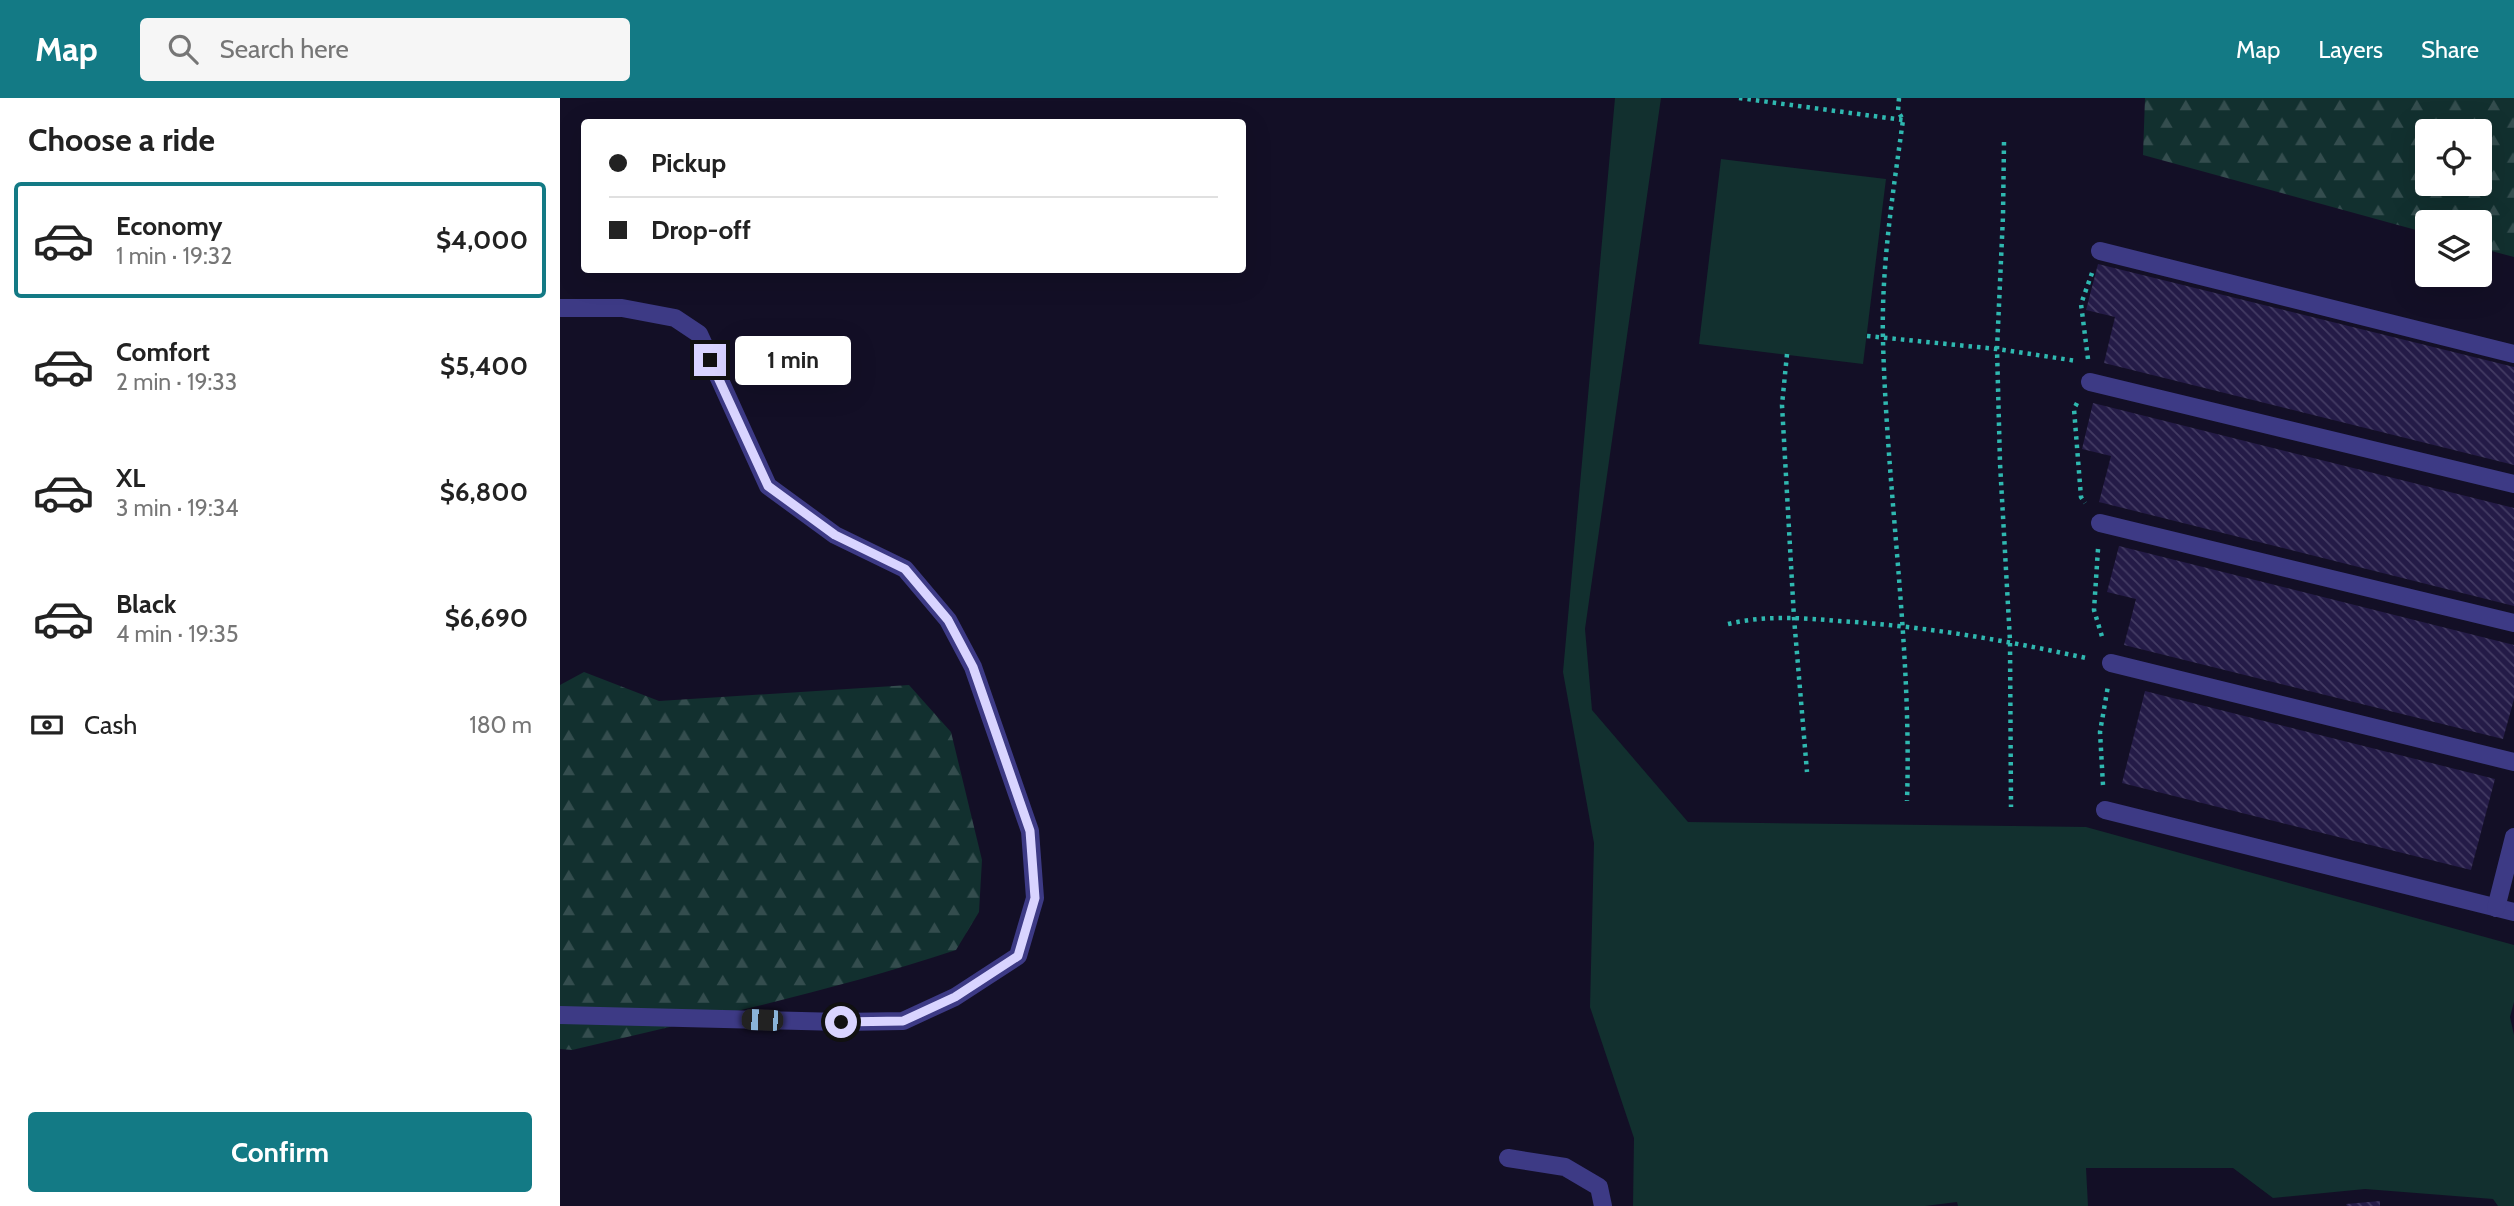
<!DOCTYPE html>
<meta charset="utf-8">
<style>
:root{--surface:#fff;--page:#f6f6f6;--text:#222;--muted:#767676;--line:#e0e0e0;--accent:#137a85}
body{margin:0;font-family:Cabin,sans-serif;background:var(--page);color:var(--text);height:100vh;display:flex;flex-direction:column;font-size:26px;white-space:nowrap}
*{box-sizing:border-box;margin:0}
p{font-size:23px;color:var(--muted)}
.icon{flex:none;width:38px;height:38px;fill:none;stroke:currentColor;stroke-width:2;stroke-linecap:round;stroke-linejoin:round}
.map{position:relative;flex:1;overflow:hidden}
.drawer{display:flex;flex-direction:column;background:var(--surface);width:560px}
.drawer>*{flex:none}
.hud{position:absolute;left:21px;top:21px;width:665px;height:154px;border-radius:7px;box-shadow:0 7px 28px #0002;display:grid;align-content:center;height:154px;padding:0 28px;background:var(--surface)}
.tools{position:absolute;left:1855px;top:21px;display:grid;gap:14px}
.tools a{display:grid;place-items:center;width:77px;height:77px;border-radius:7px;background:var(--surface);box-shadow:0 7px 28px #0002;font-size:35px}
.end{position:absolute;width:32px;height:32px;margin:-16px;border:9px solid #d9d4ff;background:#111;box-shadow:0 0 0 4px #111}
.from{border-radius:50%}
.bubble{position:absolute;height:49px;border-radius:7px;background:var(--surface);box-shadow:0 7px 28px #0002;font-size:23px;font-weight:800;line-height:49px;text-align:center}
.car{position:absolute;width:21px;height:42px;margin:-21px -10px;border-radius:9px;box-shadow:0 0 5px 2px #0007;background:linear-gradient(#222 24%,#8ab4d8 0 40%,#222 0 76%,#8ab4d8 0 86%,#222 0)}
.hud b{display:flex;align-items:center;gap:24px;height:66px;font-size:26px}
.hud b+b{border-top:2px solid var(--line)}
.hud i{width:18px;height:18px;background:var(--text)}
ul{padding:0;list-style:none}
li{display:flex;align-items:center;gap:21px;height:116px;margin:0 14px 10px;padding:0 14px;border:4px solid transparent;border-radius:7px}
li div{flex:1}
li b{display:block;font-size:26px}
li em{font-style:normal;font-weight:800}
li.selected{border-color:var(--accent)}
li>.icon{width:63px;height:63px;stroke-width:1.5}
h2{padding:0 28px;font-size:32px;line-height:84px}
.pay{display:flex;align-items:center;gap:18px;height:77px;padding:0 28px;font-size:26px}
.pay p{margin-inline-start:auto}
.button{display:flex;gap:14px;margin-top:auto;padding:14px 28px}
.button a{flex:1;height:80px;border-radius:7px;background:var(--accent);color:#fff;font-size:28px;font-weight:800;line-height:80px;text-align:center}
header{display:flex;align-items:center;gap:42px;box-sizing:border-box;height:98px;padding:0 35px;background:var(--accent);color:#fff}
header strong{font-size:33px}
nav{display:flex;gap:38px;margin-inline-start:auto;font-size:24px}
.search{width:490px;height:63px;background:var(--page);display:flex;align-items:center;gap:18px;box-sizing:border-box;padding:0 24px;border-radius:7px;color:var(--muted);font-size:26px}
main{display:flex;flex:1;min-height:0}
.map>svg:first-child{display:block}
</style>
<header>
<strong>Map</strong>
<div class="search"><svg class="icon" aria-label="search" viewBox="0 0 24 24"><circle cx="10" cy="10" r="6"/><path d="M15 15l6 6"/></svg>Search here</div>
<nav><a>Map</a><a>Layers</a><a>Share</a></nav>
</header>
<main>
<section class="drawer">
<h2>Choose a ride</h2>
<ul>
<li class="selected"><svg class="icon" aria-label="car" viewBox="0 0 24 24"><path d="M5 17H2v-5l4-1 3-4h7l3 4 3 1v5h-3M9 17h6M6 11h13"/><circle cx="7" cy="17" r="2"/><circle cx="17" cy="17" r="2"/></svg><div><b>Economy</b><p>1 min · 19:32</p></div><em>$4,000</em></li>
<li><svg class="icon" aria-label="car" viewBox="0 0 24 24"><path d="M5 17H2v-5l4-1 3-4h7l3 4 3 1v5h-3M9 17h6M6 11h13"/><circle cx="7" cy="17" r="2"/><circle cx="17" cy="17" r="2"/></svg><div><b>Comfort</b><p>2 min · 19:33</p></div><em>$5,400</em></li>
<li><svg class="icon" aria-label="car" viewBox="0 0 24 24"><path d="M5 17H2v-5l4-1 3-4h7l3 4 3 1v5h-3M9 17h6M6 11h13"/><circle cx="7" cy="17" r="2"/><circle cx="17" cy="17" r="2"/></svg><div><b>XL</b><p>3 min · 19:34</p></div><em>$6,800</em></li>
<li><svg class="icon" aria-label="car" viewBox="0 0 24 24"><path d="M5 17H2v-5l4-1 3-4h7l3 4 3 1v5h-3M9 17h6M6 11h13"/><circle cx="7" cy="17" r="2"/><circle cx="17" cy="17" r="2"/></svg><div><b>Black</b><p>4 min · 19:35</p></div><em>$6,690</em></li>
</ul>
<div class="pay"><svg class="icon" aria-label="cash" viewBox="0 0 24 24"><path d="M3 7h18v10H3z"/><circle cx="12" cy="12" r="2"/></svg>Cash<p>180 m</p></div>
<div class="button"><a>Confirm</a></div>
</section>
<div class="map">
<svg width="1954" height="1108" viewBox="0 0 1954 1108">
<defs>
<pattern id="forest-firs" width="22" height="20" patternUnits="userSpaceOnUse" patternTransform="scale(1.75)"><rect width="22" height="20" fill="#12302f"/><path d="M5 1l3.5 6h-7zM16 11l3.5 6h-7z" fill="#344d4e"/></pattern>
<pattern id="building-back-hatch" width="6" height="6" patternUnits="userSpaceOnUse" patternTransform="scale(1.75)"><rect width="6" height="6" fill="#241b47"/><path d="M-1 5l2 2M0 0l6 6M5-1l2 2" fill="none" stroke="#433b63"/></pattern>
</defs>
<rect width="100%" height="100%" fill="#130f26"/>
<g fill="#12302f">
<path d="M1055 0H1101L1025 531 1032 612 1128 724 1526 729 1954 847V904L1950 919 1954 937V1108H1938L1933 1101 1805 1091 1713 1100 1673 1070H1526L1528 1108H1398L1397 1104 1365 1108H1073L1074 1040 1030 909 1034 745 1003 574Z"/>
<path d="M1161 61 1326 81 1303 266 1139 246Z"/>
</g>
<g fill="url(#forest-firs)" fill-rule="evenodd">
<path d="M1585 0H1954V159L1920 150V124H1867V135L1583 57ZM1867 33H1920V86H1867Z"/>
<path d="M24 574 99 603 349 587 391 634 422 762 419 814 396 852C270 894 141 921 12 952L0 951V587Z"/>
</g>
<g fill="url(#building-back-hatch)">
<path d="M1538 166 1954 269V367L1544 265 1555 219 1526 212Z"/>
<path d="M1533 305 1954 410V508L1539 404 1551 358 1522 351Z"/>
<path d="M1559 448 1954 547V601L1943 641 1564 547 1576 501 1547 494Z"/>
<path d="M1585 593 1935 681 1911 772 1562 685Z"/>
<path d="M1820 1103V1108H1787L1786 1106Z"/>
</g>
<g fill="none" stroke-linecap="round" stroke-linejoin="round">
<g stroke="#2fb8b0" stroke-width="4.5" stroke-dasharray="3.5 5" stroke-linecap="butt">
<path d="M1179 0 1343 22"/>
<path d="M1339 0 1338 13 1343 22C1333 95 1321 169 1323 243 1327 396 1352 549 1347 703"/>
<path d="M1444 44 1443 118 1437 251 1440 365 1450 543 1451 709"/>
<path d="M1307 238 1437 251 1517 263"/>
<path d="M1227 256 1222 307 1234 520 1247 674"/>
<path d="M1528 261 1521 206 1532 175"/>
<path d="M1517 305 1514 311 1521 399 1525 405"/>
<path d="M1538 451 1534 512 1543 542"/>
<path d="M1168 526C1205 517 1241 520 1279 523 1363 528 1444 542 1526 560"/>
<path d="M1543 687 1540 634 1548 588"/>
</g>
<g stroke="#3d3a85" stroke-width="18">
<path d="M0 210H62L115 220 139 236 208 388 275 437 345 471 388 522 413 569 470 733 475 800 458 858 395 899 343 923 281 924 0 917"/>
<path d="M948 1060 1005 1069 1039 1089 1043 1108"/>
</g>
<g stroke="#3d3a85" stroke-width="18">
<path d="M1540 153 1954 256"/>
<path d="M1530 284 1954 386"/>
<path d="M1540 425 1954 525"/>
<path d="M1551 565 1954 664"/>
<path d="M1545 712 1954 814"/>
<path d="M1936 810 1954 739"/>
</g>
</g>
<g fill="none" stroke-linecap="round" stroke-linejoin="round">
<path stroke="#d9d4ff" stroke-width="9" d="M150 262 208 388 275 437 345 471 388 522 413 569 470 733 475 800 458 858 395 899 343 923 281 924"/>
</g>
</svg>
<div class="tools">
<a><svg class="icon" aria-label="locate" viewBox="0 0 24 24"><circle cx="12" cy="12" r="6"/><path d="M12 2v4M12 18v4M2 12h4M18 12h4"/></svg></a>
<a><svg class="icon" aria-label="layers" viewBox="0 0 24 24"><path d="M12 4l9 5-9 5-9-5zM3 14l9 5 9-5"/></svg></a>
</div>
<i class="end from" style="left:281px;top:924px"></i>
<i class="end" style="left:150px;top:262px"></i>
<div class="bubble" style="left:175px;top:238px;width:116px">1 min</div>
<i class="car" style="left:202px;top:922px;rotate:272deg"></i>
<div class="hud">
<b><i class="from"></i>Pickup</b>
<b><i></i>Drop-off</b>
</div>
</div>
</main>
